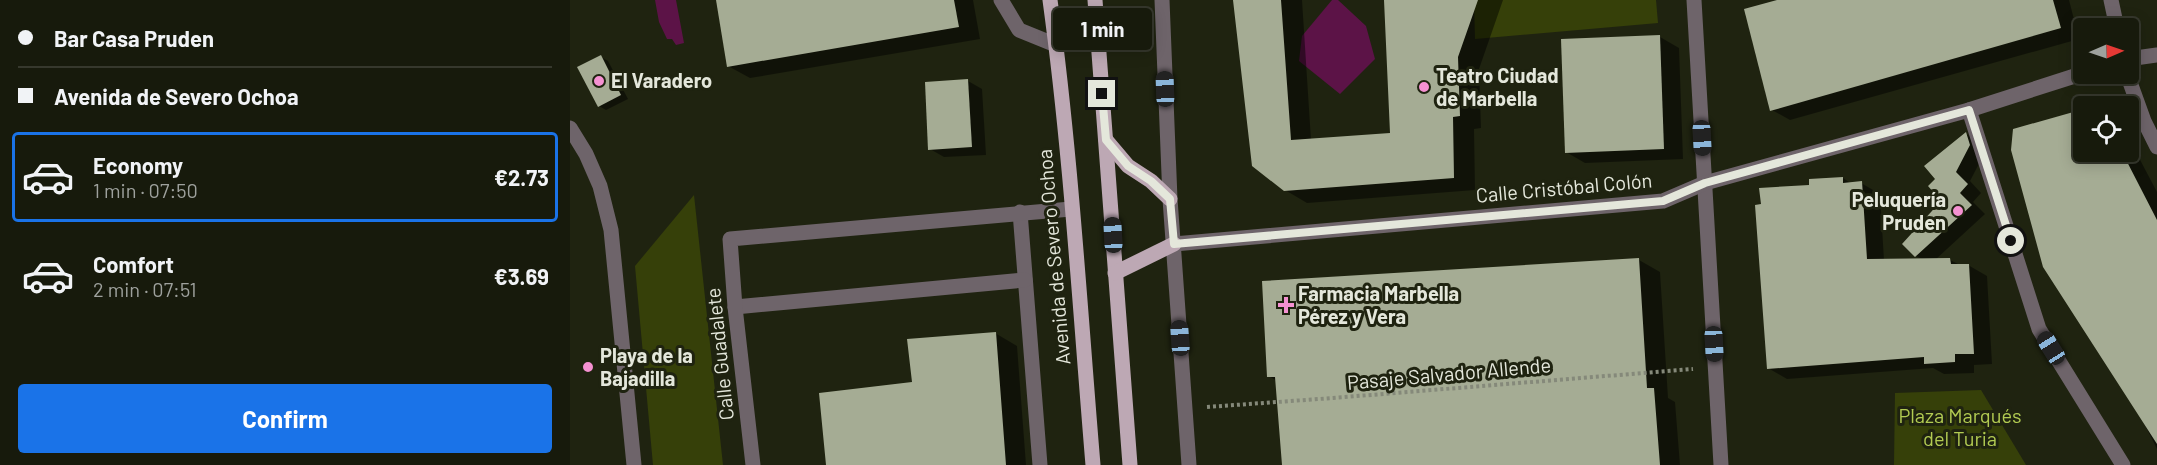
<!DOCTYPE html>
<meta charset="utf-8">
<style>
:root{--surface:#171a0c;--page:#202315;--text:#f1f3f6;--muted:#9ea19d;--line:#36382d;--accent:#1a73e8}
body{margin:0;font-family:Barlow,sans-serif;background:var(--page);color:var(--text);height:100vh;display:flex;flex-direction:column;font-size:22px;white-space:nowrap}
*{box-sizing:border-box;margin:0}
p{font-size:20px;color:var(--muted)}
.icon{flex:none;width:33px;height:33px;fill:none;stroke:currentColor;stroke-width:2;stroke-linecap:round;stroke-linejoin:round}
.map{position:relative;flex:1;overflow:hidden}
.panel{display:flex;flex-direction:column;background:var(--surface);width:570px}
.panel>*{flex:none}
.guide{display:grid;align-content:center;height:132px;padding:0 18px;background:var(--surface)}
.needle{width:39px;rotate:88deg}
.fabs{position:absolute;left:1503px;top:18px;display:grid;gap:12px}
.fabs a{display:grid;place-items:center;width:66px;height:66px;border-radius:6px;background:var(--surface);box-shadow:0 3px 15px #0003,0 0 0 2px var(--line);font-size:30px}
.end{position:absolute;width:27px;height:27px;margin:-14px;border:8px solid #e4e7db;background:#111;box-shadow:0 0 0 3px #111}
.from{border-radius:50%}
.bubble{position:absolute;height:42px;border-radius:6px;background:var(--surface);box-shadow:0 3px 15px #0003,0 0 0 2px var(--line);font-size:20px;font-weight:700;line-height:42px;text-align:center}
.car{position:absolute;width:18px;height:36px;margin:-18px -9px;border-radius:8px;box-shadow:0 0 4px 2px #0007;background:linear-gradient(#222 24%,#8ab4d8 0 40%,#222 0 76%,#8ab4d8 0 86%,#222 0)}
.guide b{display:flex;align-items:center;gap:21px;height:57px;font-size:22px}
.guide b+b{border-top:2px solid var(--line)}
.guide i{width:15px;height:15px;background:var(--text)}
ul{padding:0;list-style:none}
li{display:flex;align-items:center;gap:18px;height:90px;margin:0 12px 9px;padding:0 6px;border:3px solid transparent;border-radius:6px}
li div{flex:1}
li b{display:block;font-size:22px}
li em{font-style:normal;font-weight:700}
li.current{border-color:var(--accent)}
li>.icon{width:54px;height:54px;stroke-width:1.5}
.cta{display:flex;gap:12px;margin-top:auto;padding:12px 18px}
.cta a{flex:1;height:69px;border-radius:6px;background:var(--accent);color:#fff;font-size:24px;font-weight:700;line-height:69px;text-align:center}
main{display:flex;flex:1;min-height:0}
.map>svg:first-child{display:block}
</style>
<main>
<section class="panel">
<div class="guide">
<b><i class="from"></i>Bar Casa Pruden</b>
<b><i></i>Avenida de Severo Ochoa</b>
</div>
<ul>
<li class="current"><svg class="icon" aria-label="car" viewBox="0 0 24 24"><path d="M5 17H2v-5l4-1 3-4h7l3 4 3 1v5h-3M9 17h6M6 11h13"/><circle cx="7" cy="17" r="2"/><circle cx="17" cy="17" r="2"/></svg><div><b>Economy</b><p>1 min · 07:50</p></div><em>€2.73</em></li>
<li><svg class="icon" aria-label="car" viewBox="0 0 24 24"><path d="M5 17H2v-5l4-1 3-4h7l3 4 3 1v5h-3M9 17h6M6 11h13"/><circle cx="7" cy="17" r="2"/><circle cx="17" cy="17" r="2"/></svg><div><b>Comfort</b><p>2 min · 07:51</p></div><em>€3.69</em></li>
</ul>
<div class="cta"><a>Confirm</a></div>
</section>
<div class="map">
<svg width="1587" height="465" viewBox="0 0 1587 465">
<rect width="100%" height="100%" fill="#1f2310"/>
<g fill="#364009">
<path d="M904 0H1086L1088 23 905 39Z"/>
<path d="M124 195 153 465H83L65 266Z"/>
<path d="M1411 390 1456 465H1324L1325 393Z"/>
</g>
<g fill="#5c1347">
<path d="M85 0H106L114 43 106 45 102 39H97L89 22Z"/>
<path d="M762 0H768L796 26 805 59 770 94 729 61 732 36Z"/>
</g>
<g fill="#0007">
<path d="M148 0H403L410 39 180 78 158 66Z"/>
<path d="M664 0H732L741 140 821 134 816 0H933L909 69 911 128 904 129 905 190 737 203 715 190Z"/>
<path d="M1213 0H1499L1509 39 1220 120 1202 110Z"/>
<path d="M1090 37 1109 48 1113 159 1015 163 996 152Z"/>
<path d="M31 57 38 61 58 99 36 110 29 106Z"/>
<path d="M398 81 412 89 416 155 374 157 360 149Z"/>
<path d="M1396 134 1410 142 1414 154 1400 181 1411 193 1403 202 1415 214 1365 260H1380L1390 265H1398L1417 276 1422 364 1404 365V373L1374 374 1363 368 1217 379 1198 368 1241 186 1273 178 1282 184 1291 183 1310 194 1314 260H1354L1346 256 1373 201 1367 179Z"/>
<path d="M1558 137 1587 192V449L1567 409 1514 152H1558Z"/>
<path d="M1069 260 1090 272 1098 398 1105 402 1110 465H714L707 381 699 376Z"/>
<path d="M425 333 447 346 456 465H257L344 384Z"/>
</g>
<g fill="#a5ac94">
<path d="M146 0H384L389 27 157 67Z"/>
<path d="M663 0H711L721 140 820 133 814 0H908L888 57 890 116 883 117 884 178 714 191 682 166Z"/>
<path d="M1207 0H1483L1491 28 1200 111 1174 9Z"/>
<path d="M1090 35 1094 149 995 153 991 39Z"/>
<path d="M31 55 51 95 28 107 7 67Z"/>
<path d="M398 79 402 147 358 150 355 82Z"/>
<path d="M1514 109V152H1552L1587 220V444L1473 267 1441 150 1443 129Z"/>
<path d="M1396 132 1400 145 1386 172 1398 184 1390 193 1402 205 1345 257 1332 244 1371 201 1358 186 1365 179 1354 166Z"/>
<path d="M1273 177V183L1292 181 1297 259 1380 258 1381 264H1399L1404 354H1385V362L1354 364V357L1197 369 1185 205 1191 204 1189 188 1239 185V179Z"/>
<path d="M1069 258 1077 388H1084L1090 465H712L705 377H697L692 281Z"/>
<path d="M426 332 436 465H256L249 393 342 382 337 339Z"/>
</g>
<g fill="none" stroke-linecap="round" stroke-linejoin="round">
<path stroke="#85897a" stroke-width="4" stroke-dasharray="3 3" stroke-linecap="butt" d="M637 407 763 398 1123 369"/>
<g stroke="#6e646a" stroke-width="15">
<path d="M431 0 449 30 486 45"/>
<path d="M592 0 600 199 619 465"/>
<path d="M1124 0 1151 465"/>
<path d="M1541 0 1547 28"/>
<path d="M1558 59 1587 55"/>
<path d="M1557 74 1574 121 1587 147"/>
<path d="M1399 110 1469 329 1553 465"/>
<path d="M0 128 16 154 30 186 41 230 64 465"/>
<path d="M450 212 470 465"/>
<path d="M604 244 1093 201 1135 183 1399 110 1514 73"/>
<path d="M165 307 455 280"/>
<path d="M183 465 165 307 160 239 501 209"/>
</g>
<g stroke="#bda8b4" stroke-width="15">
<path d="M480 0C501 154 510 310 523 465"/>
<path d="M525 0 560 465"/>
<path d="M536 140 558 166 581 181 600 199"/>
<path d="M545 273 604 244"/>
</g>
</g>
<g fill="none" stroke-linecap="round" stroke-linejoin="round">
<path stroke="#e4e7db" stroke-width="8" d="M532 94 536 140 558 166 581 181 600 199 604 244 1093 201 1135 183 1399 110 1441 241"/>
</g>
<g fill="#f591d2" stroke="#1f2310" stroke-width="2">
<circle cx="29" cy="81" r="6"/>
<circle cx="854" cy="87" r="6"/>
<circle cx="1388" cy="211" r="6"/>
<path d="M713 296h6v6h6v6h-6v6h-6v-6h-6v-6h6z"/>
<circle cx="18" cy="367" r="6"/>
</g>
<g text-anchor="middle" stroke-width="6" stroke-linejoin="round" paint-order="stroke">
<g font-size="20" font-weight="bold" fill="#e4e7db" stroke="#1f2310" text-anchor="start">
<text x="866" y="83">Teatro Ciudad<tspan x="866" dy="23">de Marbella</tspan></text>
<text x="41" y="88">El Varadero</text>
<text x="1376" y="207" text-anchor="end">Peluquería<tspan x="1376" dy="23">Pruden</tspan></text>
<text x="728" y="301">Farmacia Marbella<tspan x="728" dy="23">Pérez y Vera</tspan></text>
<text x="30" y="363">Playa de la<tspan x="30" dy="23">Bajadilla</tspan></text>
</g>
<g font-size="20" fill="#e4e7db" stroke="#1f2310">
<text transform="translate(994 188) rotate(-5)" y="7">Calle Cristóbal Colón</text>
<text transform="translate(484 257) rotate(-95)" y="7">Avenida de Severo Ochoa</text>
<text transform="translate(150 354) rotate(-96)" y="7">Calle Guadalete</text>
<text transform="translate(879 374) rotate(-5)" y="7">Pasaje Salvador Allende</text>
</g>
<g font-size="20" fill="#b2cb52" stroke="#1f2310">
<text x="1390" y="423">Plaza Marqués<tspan x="1390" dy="23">del Turia</tspan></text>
</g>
</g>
</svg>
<div class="fabs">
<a><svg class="needle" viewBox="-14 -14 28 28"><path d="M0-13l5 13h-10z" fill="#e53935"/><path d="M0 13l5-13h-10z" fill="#9ea19d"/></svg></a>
<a><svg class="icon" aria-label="locate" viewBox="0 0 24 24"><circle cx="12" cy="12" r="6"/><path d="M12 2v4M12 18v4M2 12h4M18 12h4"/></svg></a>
</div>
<i class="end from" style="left:1441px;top:241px"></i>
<i class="end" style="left:532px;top:94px"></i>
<div class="bubble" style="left:483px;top:8px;width:99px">1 min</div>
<i class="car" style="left:595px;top:89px;rotate:358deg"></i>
<i class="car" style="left:1132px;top:138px;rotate:177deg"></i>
<i class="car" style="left:543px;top:235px;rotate:357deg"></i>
<i class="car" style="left:610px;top:338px;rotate:356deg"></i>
<i class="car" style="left:1144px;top:344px;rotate:177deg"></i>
<i class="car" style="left:1481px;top:348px;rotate:328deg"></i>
</div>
</main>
